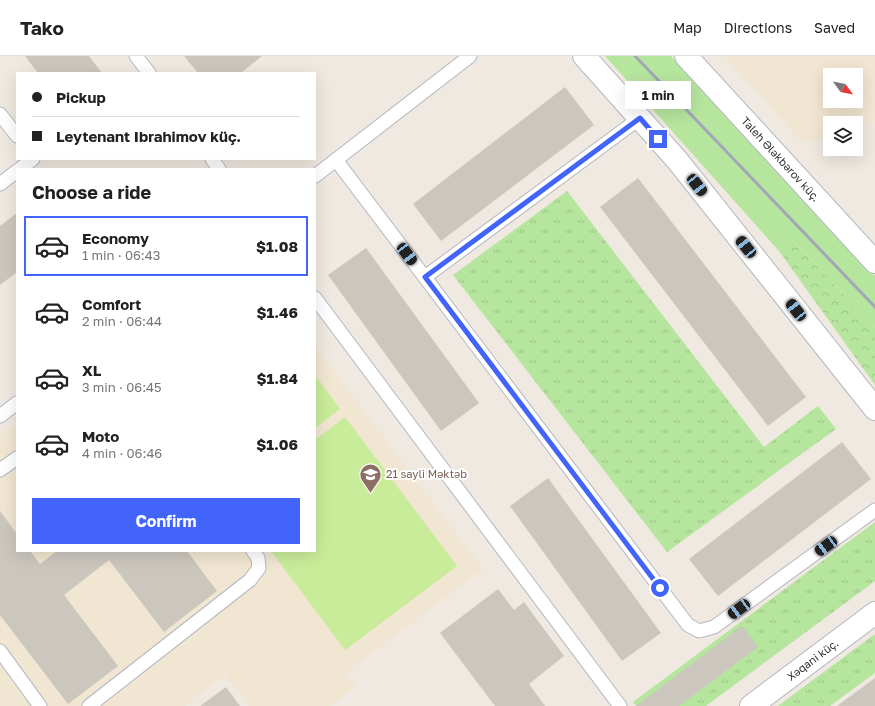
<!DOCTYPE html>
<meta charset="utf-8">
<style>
:root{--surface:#fff;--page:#f6f6f6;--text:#222;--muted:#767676;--line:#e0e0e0;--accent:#4264fb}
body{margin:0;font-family:"Golos Text",sans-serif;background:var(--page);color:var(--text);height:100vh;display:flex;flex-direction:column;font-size:15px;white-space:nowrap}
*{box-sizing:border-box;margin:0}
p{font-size:13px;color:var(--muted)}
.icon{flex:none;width:22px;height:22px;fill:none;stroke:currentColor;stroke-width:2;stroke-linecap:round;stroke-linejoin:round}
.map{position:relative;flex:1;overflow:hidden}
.side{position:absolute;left:16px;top:112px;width:300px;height:384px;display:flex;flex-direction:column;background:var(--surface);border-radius:0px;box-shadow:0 4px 16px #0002}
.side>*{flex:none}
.top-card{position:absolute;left:16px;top:16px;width:300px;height:88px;border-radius:0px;box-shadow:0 4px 16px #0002;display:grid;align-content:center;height:88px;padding:0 16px;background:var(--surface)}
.needle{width:26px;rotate:123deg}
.fabs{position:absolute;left:823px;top:12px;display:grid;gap:8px}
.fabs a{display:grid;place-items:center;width:40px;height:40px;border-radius:0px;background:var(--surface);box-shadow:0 4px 16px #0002;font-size:20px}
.end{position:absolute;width:18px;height:18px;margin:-9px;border:5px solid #4264fb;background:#fff;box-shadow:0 0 0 2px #fff}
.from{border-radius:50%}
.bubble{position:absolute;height:28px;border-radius:0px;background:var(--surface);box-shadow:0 4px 16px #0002;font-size:13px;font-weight:700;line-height:28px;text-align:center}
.car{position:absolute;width:12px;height:24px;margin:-12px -6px;border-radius:5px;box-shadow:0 0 3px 1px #0007;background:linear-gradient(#222 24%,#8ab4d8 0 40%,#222 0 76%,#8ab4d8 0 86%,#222 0)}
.top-card b{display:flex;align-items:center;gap:14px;height:38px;font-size:15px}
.top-card b+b{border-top:1px solid var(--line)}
.top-card i{width:10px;height:10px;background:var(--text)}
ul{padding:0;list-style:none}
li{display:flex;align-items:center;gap:12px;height:60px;margin:0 8px 6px;padding:0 8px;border:2px solid transparent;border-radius:0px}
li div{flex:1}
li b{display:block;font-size:15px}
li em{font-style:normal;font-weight:700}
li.active{border-color:var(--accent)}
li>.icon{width:36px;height:36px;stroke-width:1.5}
h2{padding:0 16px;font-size:18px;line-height:48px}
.action{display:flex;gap:8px;margin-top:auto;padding:8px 16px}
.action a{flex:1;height:46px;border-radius:0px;background:var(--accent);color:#fff;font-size:16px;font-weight:700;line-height:46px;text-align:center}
header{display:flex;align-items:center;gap:24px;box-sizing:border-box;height:56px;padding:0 20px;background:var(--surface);border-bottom:1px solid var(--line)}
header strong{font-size:19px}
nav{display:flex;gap:22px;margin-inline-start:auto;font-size:14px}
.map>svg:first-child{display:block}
</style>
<header>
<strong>Tako</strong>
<nav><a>Map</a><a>Directions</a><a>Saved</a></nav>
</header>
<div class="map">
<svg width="875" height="650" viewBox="0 0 875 650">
<defs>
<pattern id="forest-crowns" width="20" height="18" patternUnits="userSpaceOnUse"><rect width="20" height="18" fill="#b6e59e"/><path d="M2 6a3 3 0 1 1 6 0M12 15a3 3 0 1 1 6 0" fill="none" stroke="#9dc588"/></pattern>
<pattern id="park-tufts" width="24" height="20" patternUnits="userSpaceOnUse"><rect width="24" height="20" fill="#b6e59e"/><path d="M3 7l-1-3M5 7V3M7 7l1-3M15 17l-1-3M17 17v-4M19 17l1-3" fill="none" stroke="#9dc588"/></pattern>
</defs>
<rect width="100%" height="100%" fill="#efe9e1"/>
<g fill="#f0e6d1" fill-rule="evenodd">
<path d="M724 0H875V65L856 71V67H830V79L803 87ZM830 19H856V45H830Z"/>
<path d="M315 290 483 513 345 617 356 631 330 650H249L225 619 184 650H0V380L17 367V495H315Z"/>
</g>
<path fill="#b6e59e" d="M605 0H671L875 220V272L793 184 779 195Z"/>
<path fill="url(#forest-crowns)" d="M792 183 875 272V329L779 195Z"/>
<g fill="url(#park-tufts)">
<path d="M567 135 764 391 818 350 836 373 667 496 453 219Z"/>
<path d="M875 466V525L706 650H636L633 646Z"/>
<path d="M875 578V617L830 650H778Z"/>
</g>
<g fill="#c9ec9a">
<path d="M315 319 340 353 315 372Z"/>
<path d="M345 361 457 510 345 594 271 495H315V384Z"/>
</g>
<g fill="#cbc7bf">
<path d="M25 0H89L102 17H38Z"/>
<path d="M184 0H262L241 17H198Z"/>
<path d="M565 31 594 69 441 185 413 148Z"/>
<path d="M638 122 806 341 768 370 600 151Z"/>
<path d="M17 157V216L0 229V170Z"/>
<path d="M366 192 479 347 441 375 328 219Z"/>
<path d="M842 386 871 423 718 540 689 503Z"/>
<path d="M548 422 661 577 622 605 510 450Z"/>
<path d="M0 455 17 478V495H30L40 508 57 495H187L217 535 164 576 109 504 64 539 118 610 68 648 0 559Z"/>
<path d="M498 533 514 554 524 546 564 600 529 628 545 650H495L440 577Z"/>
<path d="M742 570 758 591 679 650H636Z"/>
<path d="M875 622V650H837Z"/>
<path d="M226 631 240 650H200Z"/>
</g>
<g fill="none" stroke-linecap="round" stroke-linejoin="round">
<defs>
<g id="lane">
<path d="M136 0 149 17"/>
<path d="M0 58 17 80"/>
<path d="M212 103 219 113"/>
<path d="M336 104 688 569 699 575 714 571 875 454"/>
<path d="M20 113 33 103"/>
<path d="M315 120 470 0"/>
<path d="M0 128 17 115"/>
<path d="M425 221 640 62"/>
<path d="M315 242 620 650"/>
<path d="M0 360 17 347"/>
<path d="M0 414 17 402"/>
<path d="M0 595 40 650"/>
<path d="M89 650 250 524 259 512 258 502 253 495"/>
</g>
<g id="street">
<path id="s1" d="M686 0 875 206"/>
</g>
<g id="secondary">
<path d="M584 0 677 104 875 353"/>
<path id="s2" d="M751 650 875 557"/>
</g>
</defs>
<use href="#lane" stroke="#b4b7c1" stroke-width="15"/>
<use href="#street" stroke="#b4b7c1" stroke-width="24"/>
<use href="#secondary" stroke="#b4b7c1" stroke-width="24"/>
<use href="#lane" stroke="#fff" stroke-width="13"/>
<use href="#street" stroke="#fff" stroke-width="22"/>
<use href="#secondary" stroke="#fff" stroke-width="22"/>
<path stroke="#a3a6b8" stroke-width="3" d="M635 0 875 251"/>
</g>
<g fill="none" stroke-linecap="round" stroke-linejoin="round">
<path stroke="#4264fb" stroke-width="5" d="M658 83 640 62 425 221 660 532"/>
</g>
<defs>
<symbol id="school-pin" viewBox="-11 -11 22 30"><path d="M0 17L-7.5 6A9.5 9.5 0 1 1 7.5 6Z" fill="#8d6e63" stroke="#fff"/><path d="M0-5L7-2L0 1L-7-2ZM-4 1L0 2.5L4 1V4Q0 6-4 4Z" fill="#fff"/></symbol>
</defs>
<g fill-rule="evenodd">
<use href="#school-pin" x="358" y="406" width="25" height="34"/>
</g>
<g text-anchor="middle" stroke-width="4" stroke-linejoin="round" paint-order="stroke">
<g font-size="11" fill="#2e2e2e" stroke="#fff">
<text dy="4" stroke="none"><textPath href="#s1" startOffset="140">Taleh Ələkbərov küç.</textPath></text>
<text dy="4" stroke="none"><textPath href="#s2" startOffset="77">Xəqani küç.</textPath></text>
</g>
<g font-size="11" fill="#785e54" stroke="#fff" text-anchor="start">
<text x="386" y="422">21 sayli Məktəb</text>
</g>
</g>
</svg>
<div class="fabs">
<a><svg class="needle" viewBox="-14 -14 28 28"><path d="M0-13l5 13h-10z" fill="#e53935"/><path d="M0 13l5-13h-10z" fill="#767676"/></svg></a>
<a><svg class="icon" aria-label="layers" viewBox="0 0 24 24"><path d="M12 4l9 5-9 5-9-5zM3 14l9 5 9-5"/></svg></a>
</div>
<i class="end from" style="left:660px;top:532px"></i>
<i class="end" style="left:658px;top:83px"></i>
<div class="bubble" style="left:625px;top:25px;width:66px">1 min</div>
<i class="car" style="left:697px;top:129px;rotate:142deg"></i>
<i class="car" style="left:746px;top:191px;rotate:321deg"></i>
<i class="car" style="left:407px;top:198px;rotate:143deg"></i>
<i class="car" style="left:796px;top:254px;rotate:322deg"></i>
<i class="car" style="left:826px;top:490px;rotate:234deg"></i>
<i class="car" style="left:739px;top:553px;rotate:234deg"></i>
<div class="top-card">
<b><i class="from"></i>Pickup</b>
<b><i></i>Leytenant Ibrahimov küç.</b>
</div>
<section class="side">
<h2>Choose a ride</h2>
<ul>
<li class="active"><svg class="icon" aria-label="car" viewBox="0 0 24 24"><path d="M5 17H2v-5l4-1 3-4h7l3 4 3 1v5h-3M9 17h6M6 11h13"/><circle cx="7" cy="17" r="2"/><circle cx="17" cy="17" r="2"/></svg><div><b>Economy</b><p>1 min · 06:43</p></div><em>$1.08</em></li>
<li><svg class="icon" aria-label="car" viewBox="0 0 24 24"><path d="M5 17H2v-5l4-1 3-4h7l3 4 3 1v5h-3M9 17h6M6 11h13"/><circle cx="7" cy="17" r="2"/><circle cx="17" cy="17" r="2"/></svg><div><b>Comfort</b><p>2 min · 06:44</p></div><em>$1.46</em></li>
<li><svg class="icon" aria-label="car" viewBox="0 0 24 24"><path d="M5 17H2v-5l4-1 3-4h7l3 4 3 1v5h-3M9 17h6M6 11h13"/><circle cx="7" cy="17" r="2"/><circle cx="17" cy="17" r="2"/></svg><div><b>XL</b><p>3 min · 06:45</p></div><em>$1.84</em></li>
<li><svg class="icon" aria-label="car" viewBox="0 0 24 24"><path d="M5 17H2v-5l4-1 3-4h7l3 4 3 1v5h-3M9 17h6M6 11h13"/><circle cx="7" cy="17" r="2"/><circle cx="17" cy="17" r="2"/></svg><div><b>Moto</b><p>4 min · 06:46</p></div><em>$1.06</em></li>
</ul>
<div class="action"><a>Confirm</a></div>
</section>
</div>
